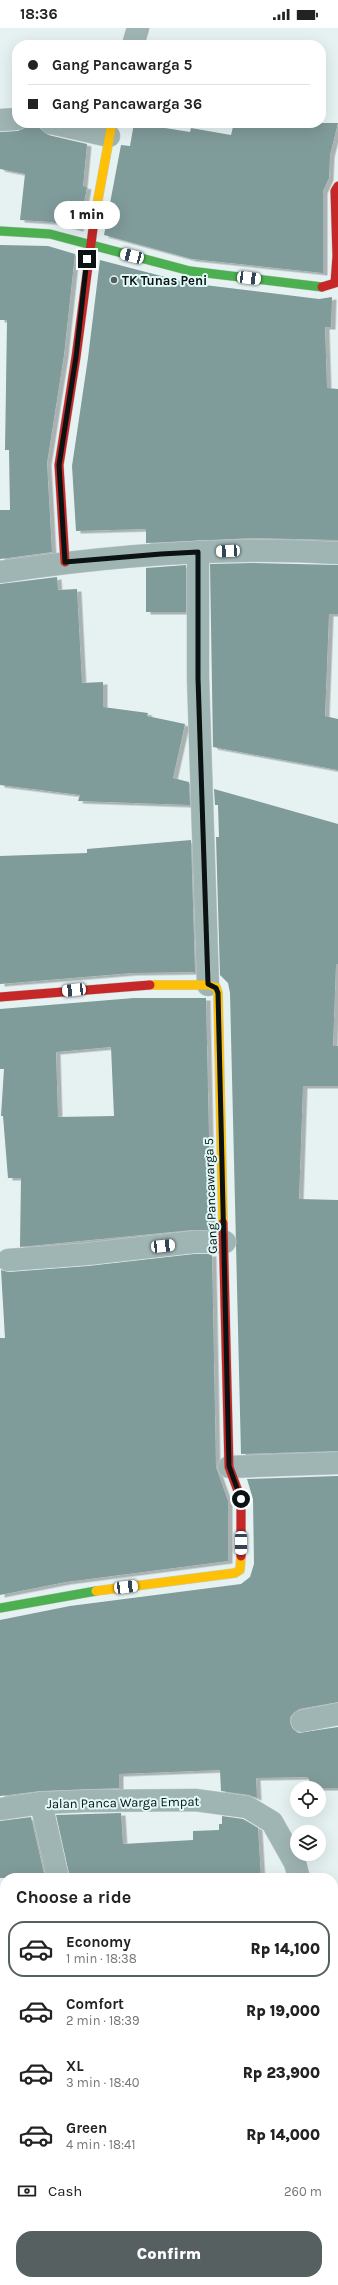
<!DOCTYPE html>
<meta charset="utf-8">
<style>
:root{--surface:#fff;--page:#f2f2f2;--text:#222;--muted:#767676;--line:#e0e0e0;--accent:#576060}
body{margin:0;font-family:Karla,sans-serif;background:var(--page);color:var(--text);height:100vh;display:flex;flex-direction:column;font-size:15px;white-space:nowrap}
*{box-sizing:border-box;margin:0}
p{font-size:13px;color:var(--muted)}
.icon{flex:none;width:22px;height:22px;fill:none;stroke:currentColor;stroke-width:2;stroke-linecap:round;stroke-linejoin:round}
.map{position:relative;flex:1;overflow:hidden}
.panel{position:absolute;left:0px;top:1845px;width:338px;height:412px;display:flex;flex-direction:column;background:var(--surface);border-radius:16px 16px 0 0;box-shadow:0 4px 16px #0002}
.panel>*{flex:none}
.top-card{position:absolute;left:12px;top:12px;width:314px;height:88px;border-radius:16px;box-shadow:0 4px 16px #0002;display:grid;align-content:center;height:88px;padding:0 16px;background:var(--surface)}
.controls{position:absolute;left:290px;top:1753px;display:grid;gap:8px}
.controls a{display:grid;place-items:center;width:36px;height:36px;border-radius:50%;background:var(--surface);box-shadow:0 4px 16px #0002;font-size:20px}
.end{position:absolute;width:18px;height:18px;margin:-9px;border:5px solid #0a1212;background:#fff;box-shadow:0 0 0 2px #fff}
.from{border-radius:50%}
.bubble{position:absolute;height:28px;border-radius:14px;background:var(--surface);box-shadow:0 4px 16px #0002;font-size:13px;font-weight:800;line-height:28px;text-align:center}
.car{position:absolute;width:12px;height:24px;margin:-12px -6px;border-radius:5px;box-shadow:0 0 3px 1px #0007;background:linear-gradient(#fff 24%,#345 0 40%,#fff 0 76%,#345 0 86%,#fff 0)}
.top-card b{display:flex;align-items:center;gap:14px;height:38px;font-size:15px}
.top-card b+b{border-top:1px solid var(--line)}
.top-card i{width:10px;height:10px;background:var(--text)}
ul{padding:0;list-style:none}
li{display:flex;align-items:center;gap:12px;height:56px;margin:0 8px 6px;padding:0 8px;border:2px solid transparent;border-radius:16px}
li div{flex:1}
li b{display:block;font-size:15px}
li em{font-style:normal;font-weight:800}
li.on{border-color:var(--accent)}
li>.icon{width:36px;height:36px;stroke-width:1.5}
h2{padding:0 16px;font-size:18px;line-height:48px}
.pay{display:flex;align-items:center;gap:10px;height:44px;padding:0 16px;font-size:15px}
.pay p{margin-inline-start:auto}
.cta{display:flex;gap:8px;margin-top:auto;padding:8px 16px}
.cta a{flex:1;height:46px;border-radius:16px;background:var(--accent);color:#fff;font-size:16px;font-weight:800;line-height:46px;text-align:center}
.status{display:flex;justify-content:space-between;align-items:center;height:28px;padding:0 20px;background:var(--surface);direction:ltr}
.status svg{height:11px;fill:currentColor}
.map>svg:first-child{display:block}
</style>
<div class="status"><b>18:36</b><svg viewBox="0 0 49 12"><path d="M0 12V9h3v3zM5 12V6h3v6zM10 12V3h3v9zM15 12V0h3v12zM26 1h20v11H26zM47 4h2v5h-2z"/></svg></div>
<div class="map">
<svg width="338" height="2257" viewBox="0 0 338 2257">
<defs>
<filter id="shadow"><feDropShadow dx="4.5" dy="2.5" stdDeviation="0" flood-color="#0004"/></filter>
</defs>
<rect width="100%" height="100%" fill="#e6f2f2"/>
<g fill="#7f9b9a" fill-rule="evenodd" filter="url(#shadow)">
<path d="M134 95 190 104 191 100 231 107 234 95H338L330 127 329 150 323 163V245L192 231 104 207 121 117 130 118Z"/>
<path d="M27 98 40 100 48 107 87 116 83 158 87 159 79 201 51 194 20 192 25 146 0 141V104L18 103Z"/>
<path d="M0 217 48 218 75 226 64 327 47 435 52 524 0 531V482H10L9 422H5L7 292H0Z"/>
<path d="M100 232 188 255 319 271 332 269 331 299H325L327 360 338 361V512L253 510 146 515V501L76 503 72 438 88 330Z"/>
<path d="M253 535 338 537V586H329L325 688 338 691V742L213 719 210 536Z"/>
<path d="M186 537V584H146V540Z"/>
<path d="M57 549 58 562 77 561 82 655 103 654V679L148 685 147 688 185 696 173 750 189 754 190 777 78 773 80 767 0 757V556Z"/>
<path d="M214 761 338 796V936H336L333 1018H338V1058H303L299 1171 338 1172V1423L241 1426 230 965 228 955 220 947 216 809H219L218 777H215Z"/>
<path d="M191 812 195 944 132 945 0 956V828L87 825V821Z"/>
<path d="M134 970H206L211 1202H192L20 1219 21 1150H8L3 1088H1L4 1041H0V981ZM111 1019 114 1088 58 1089 56 1024Z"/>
<path d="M194 1226H212L216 1439 228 1473V1533L66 1554 0 1567V1310H5L1 1242 9 1244 88 1238Z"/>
<path d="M338 1448V1674L299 1681 290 1689V1695L293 1701 298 1705 338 1699V1760H312L308 1749 256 1750 257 1770 249 1767 221 1763 220 1742 119 1746V1760L40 1763 0 1768V1592L70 1578 241 1556 250 1549 254 1536 253 1471 247 1451Z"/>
<path d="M121 1785 123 1816 193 1812V1803L219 1802V1796H222V1788L243 1791 258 1800 261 1850H70L56 1787Z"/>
<path d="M31 1789 45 1850H0V1793Z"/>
</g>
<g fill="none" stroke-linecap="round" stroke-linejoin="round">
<defs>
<g id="street">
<path d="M133 17 138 0"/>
<path d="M0 92 17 91"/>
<path d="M51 95 109 108"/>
<path d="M198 524V650L208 957"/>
<path d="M0 544C112 527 225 518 338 525"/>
<path d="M8 1232 87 1226 193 1214H225"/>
<path d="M229 1439 338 1435"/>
<path d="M302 1693 338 1686"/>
<path d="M41 1775 58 1850"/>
<path d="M0 1781 41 1775 85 1773 195 1772 247 1779 272 1794 295 1835 299 1850"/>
<path d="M0 1946 5 1945"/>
<path d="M333 2000 338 2028"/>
<path d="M0 2130H5"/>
<path d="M333 2218H338"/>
<path d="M55 2257V2252"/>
</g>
<g id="fast">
<path d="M0 203 50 206 190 243 322 259"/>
<path d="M0 1580 96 1563"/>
</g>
<g id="slow">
<path d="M94 193 112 95"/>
<path d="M150 957H208L216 959 218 965 223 1195"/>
<path d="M96 1563 235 1545 240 1542 241 1528"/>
</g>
<g id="jam">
<path d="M322 259 335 255 337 228 335 163 338 158"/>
<path d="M65 534 59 437 76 329 94 193"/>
<path d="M0 969 150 957"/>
<path d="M223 1195 229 1439 241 1471V1528"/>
</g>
</defs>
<use href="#street" stroke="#c4cdcd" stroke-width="23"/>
<use href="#fast" stroke="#c4cdcd" stroke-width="10"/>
<use href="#slow" stroke="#c4cdcd" stroke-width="10"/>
<use href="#jam" stroke="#c4cdcd" stroke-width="10"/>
<use href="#street" stroke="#9fb5b4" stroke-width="22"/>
<use href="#fast" stroke="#4caf50" stroke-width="9"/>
<use href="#slow" stroke="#ffc107" stroke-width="9"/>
<use href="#jam" stroke="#c62828" stroke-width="9"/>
</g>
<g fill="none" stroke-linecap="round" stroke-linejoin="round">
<path stroke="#0a1212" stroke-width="5" d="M87 231 76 329 59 437 65 534 161 526 198 524V650L208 956 216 960 218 965 229 1438 241 1471"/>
</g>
<circle fill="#576060" stroke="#e0f8f6" stroke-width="1.5" cx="114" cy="252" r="4"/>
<g text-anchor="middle" stroke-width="4" stroke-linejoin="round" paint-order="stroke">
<g font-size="13" font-weight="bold" fill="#0a1212" stroke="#e0f8f6" text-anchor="start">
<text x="122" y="257">TK Tunas Peni</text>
</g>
<g font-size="13" fill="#0a1212" stroke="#e0f8f6">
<text transform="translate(210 1168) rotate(-92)" y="5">Gang Pancawarga 5</text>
<text transform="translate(123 1774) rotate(-1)" y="5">Jalan Panca Warga Empat</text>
</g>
</g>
</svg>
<div class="controls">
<a><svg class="icon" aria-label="locate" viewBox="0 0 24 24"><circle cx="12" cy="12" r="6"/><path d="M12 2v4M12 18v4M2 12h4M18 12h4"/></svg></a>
<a><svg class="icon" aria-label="layers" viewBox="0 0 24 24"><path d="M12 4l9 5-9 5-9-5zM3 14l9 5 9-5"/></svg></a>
</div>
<i class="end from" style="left:241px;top:1471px"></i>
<i class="end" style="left:87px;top:231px"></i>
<div class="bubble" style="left:54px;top:173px;width:66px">1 min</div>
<i class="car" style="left:132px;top:228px;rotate:285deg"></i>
<i class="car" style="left:249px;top:250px;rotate:97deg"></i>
<i class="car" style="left:228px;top:523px;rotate:267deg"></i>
<i class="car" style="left:74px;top:962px;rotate:264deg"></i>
<i class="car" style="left:163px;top:1218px;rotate:84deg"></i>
<i class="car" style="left:241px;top:1515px;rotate:180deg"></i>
<i class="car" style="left:126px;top:1559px;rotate:83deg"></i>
<div class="top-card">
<b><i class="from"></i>Gang Pancawarga 5</b>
<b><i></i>Gang Pancawarga 36</b>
</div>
<section class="panel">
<h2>Choose a ride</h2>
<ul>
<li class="on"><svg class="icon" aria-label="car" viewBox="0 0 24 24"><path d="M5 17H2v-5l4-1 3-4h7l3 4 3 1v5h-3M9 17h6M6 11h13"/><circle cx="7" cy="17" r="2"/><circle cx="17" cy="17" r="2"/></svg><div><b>Economy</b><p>1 min · 18:38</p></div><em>Rp 14,100</em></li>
<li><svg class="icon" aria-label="car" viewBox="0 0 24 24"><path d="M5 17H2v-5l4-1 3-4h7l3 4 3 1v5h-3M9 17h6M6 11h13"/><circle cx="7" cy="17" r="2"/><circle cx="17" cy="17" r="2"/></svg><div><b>Comfort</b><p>2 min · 18:39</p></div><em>Rp 19,000</em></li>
<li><svg class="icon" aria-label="car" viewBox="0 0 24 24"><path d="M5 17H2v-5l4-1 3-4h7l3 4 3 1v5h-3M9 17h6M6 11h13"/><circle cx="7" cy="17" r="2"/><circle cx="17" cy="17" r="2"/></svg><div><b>XL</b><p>3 min · 18:40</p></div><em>Rp 23,900</em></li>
<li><svg class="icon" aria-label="car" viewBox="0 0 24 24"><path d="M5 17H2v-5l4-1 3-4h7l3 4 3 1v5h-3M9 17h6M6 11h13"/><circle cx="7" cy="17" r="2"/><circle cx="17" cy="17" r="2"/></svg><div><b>Green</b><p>4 min · 18:41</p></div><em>Rp 14,000</em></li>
</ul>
<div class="pay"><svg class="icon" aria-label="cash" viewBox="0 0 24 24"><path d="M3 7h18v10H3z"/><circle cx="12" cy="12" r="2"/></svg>Cash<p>260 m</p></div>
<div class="cta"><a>Confirm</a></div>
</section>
</div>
